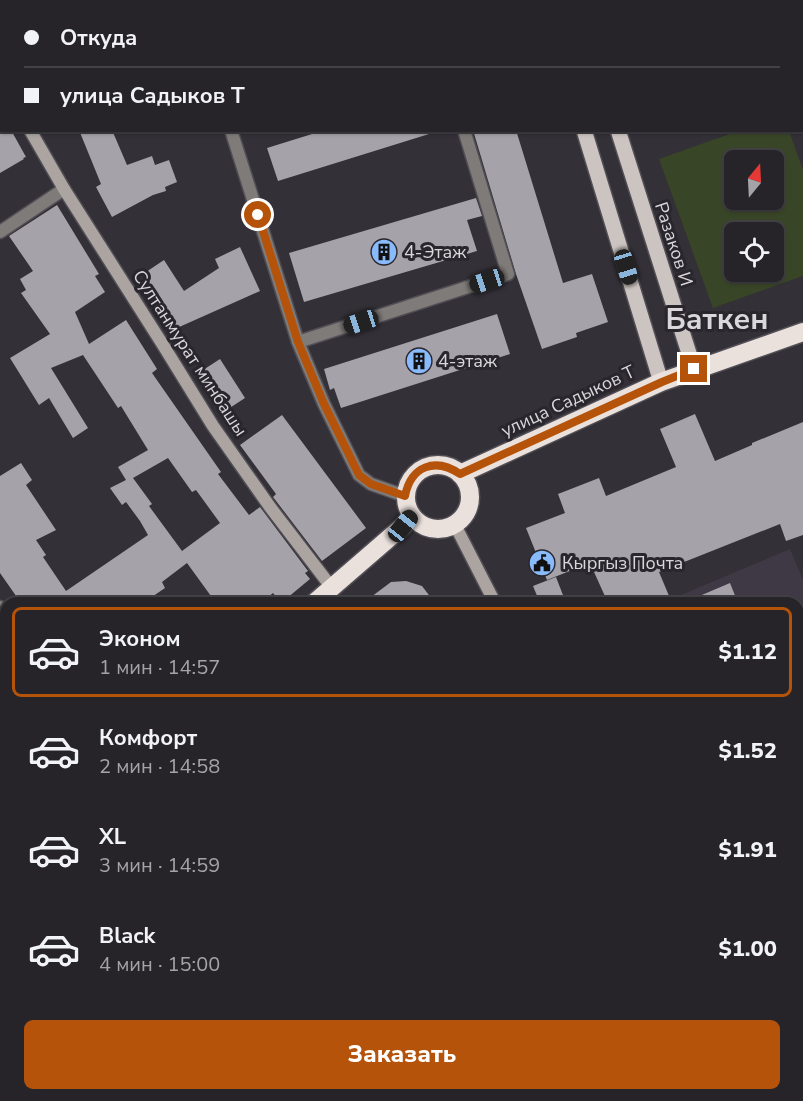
<!DOCTYPE html>
<html lang="ru">
<meta charset="utf-8">
<style>
:root{--surface:#262429;--page:#323035;--text:#f1f3f6;--muted:#a4a4a8;--line:#424146;--accent:#b45309}
body{margin:0;font-family:"Nunito Sans",sans-serif;background:var(--page);color:var(--text);height:100vh;display:flex;flex-direction:column;font-size:22px;white-space:nowrap}
*{box-sizing:border-box;margin:0}
p{font-size:20px;color:var(--muted)}
.icon{flex:none;width:33px;height:33px;fill:none;stroke:currentColor;stroke-width:2;stroke-linecap:round;stroke-linejoin:round}
.map{position:relative;flex:1;overflow:hidden}
.sheet{position:absolute;left:0px;top:597px;width:804px;height:504px;display:flex;flex-direction:column;background:var(--surface);border-radius:18px 18px 0 0;box-shadow:0 2px 4px #0004,0 0 0 2px var(--line)}
.sheet>*{flex:none}
.hud{position:absolute;left:0px;top:0px;width:804px;height:132px;box-shadow:0 2px 4px #0004,0 0 0 2px var(--line);display:grid;align-content:center;height:132px;padding:0 24px;background:var(--surface)}
.needle{width:39px;rotate:18deg}
.buttons{position:absolute;left:724px;top:150px;display:grid;gap:12px}
.buttons a{display:grid;place-items:center;width:60px;height:60px;border-radius:9px;background:var(--surface);box-shadow:0 2px 4px #0004,0 0 0 2px var(--line);font-size:30px}
.end{position:absolute;width:27px;height:27px;margin:-14px;border:8px solid #b45309;background:#fff;box-shadow:0 0 0 3px #fff}
.from{border-radius:50%}
.car{position:absolute;width:18px;height:36px;margin:-18px -9px;border-radius:8px;box-shadow:0 0 4px 2px #0007;background:linear-gradient(#222 24%,#8ab4d8 0 40%,#222 0 76%,#8ab4d8 0 86%,#222 0)}
.hud b{display:flex;align-items:center;gap:21px;height:57px;font-size:22px}
.hud b+b{border-top:2px solid var(--line)}
.hud i{width:15px;height:15px;background:var(--text)}
ul{padding:10px 0 0;list-style:none}
li{display:flex;align-items:center;gap:18px;height:90px;margin:0 12px 9px;padding:0 12px;border:3px solid transparent;border-radius:9px}
li div{flex:1}
li b{display:block;font-size:22px}
li em{font-style:normal;font-weight:800}
li.active{border-color:var(--accent)}
li>.icon{width:54px;height:54px;stroke-width:1.5}
.cta{display:flex;gap:12px;margin-top:auto;padding:12px 24px}
.cta a{flex:1;height:69px;border-radius:9px;background:var(--accent);color:#fff;font-size:24px;font-weight:800;line-height:69px;text-align:center}
.map>svg:first-child{display:block}
</style>
<div class="map">
<svg width="803" height="1101" viewBox="0 0 803 1101">
<rect width="100%" height="100%" fill="#333037"/>
<path fill="#3f3945" d="M790 549 803 580V898H798V603H662Z"/>
<path fill="#394527" fill-rule="evenodd" d="M738 131H789L803 170V276L713 308 659 159ZM735 160H774V200H735ZM735 232H774V272H735Z"/>
<g fill="#a6a2aa" fill-rule="evenodd">
<path d="M0 110 2 113V130H11L26 157 23 158 24 159 0 173Z"/>
<path d="M79 130H112L127 165 152 156 155 165 169 160 177 182 165 187 166 191 153 195 112 217 96 187 101 184Z"/>
<path d="M325 130H428L429 134 278 181 267 148Z"/>
<path d="M473 130H516L563 283 592 274 608 322 576 333 577 337 542 349 516 274Z"/>
<path d="M476 198 482 216 467 220 477 251 304 302 289 253Z"/>
<path d="M57 205 99 274 95 276 105 292 75 312 89 344 126 320 157 369 152 373 221 472 218 474 249 515 260 507 308 571 305 573 310 579 281 603 273 593 261 603H216L187 563 162 582 165 588 143 603H21L0 573V476L21 463 32 480 26 485 56 530 36 540 46 555 43 557 66 591 148 535 140 521 126 502 122 505 110 488 126 480 118 467 148 450 121 406 118 408 83 355 51 368 88 428 73 438 49 398 39 405 10 358 50 334 21 293 26 290 20 279 33 271 9 236ZM168 458 192 492 196 490 220 523 182 551 149 506 152 504 133 478Z"/>
<path d="M240 247 260 291 177 328 163 308 165 306 143 274 164 260 184 291 219 268 215 259Z"/>
<path d="M497 314 510 354 341 408 334 388 330 390 324 369Z"/>
<path d="M220 359 245 398 225 411 200 372Z"/>
<path d="M695 414 715 461 752 445V443L803 422V535L786 541 780 524 659 572 672 603H608L590 563 547 580 526 528 565 513 558 494 599 478 606 496 676 467 660 429Z"/>
<path d="M282 415 366 528 322 561 273 497 276 494 240 445Z"/>
<path d="M556 577 566 603H540L533 586Z"/>
<path d="M406 581 422 586 435 603H363L391 582Z"/>
<path d="M730 583 738 603H683Z"/>
</g>
<g fill="none" stroke-linecap="round" stroke-linejoin="round">
<defs>
<path id="lane" d="M619 2 623 0"/>
<g id="street">
<path d="M231 130 298 342 324 404 359 475 371 484 405 496"/>
<path d="M0 232 64 189"/>
<path d="M298 342 508 274 464 130"/>
<path d="M0 607 6 616"/>
<path d="M247 1101 256 1095"/>
</g>
<g id="secondary">
<path d="M0 79 2 82"/>
<path d="M30 130 64 189 163 345 213 426 270 507 332 588"/>
<path d="M455 525 495 603"/>
<path d="M798 906H803"/>
<path d="M746 1095 749 1101"/>
</g>
<g id="primary">
<path d="M544 0V2"/>
<path d="M577 0 578 2"/>
<path d="M584 130 661 382"/>
<path d="M618 130 694 369"/>
</g>
<g id="highway">
<circle cx="438" cy="497" r="32"/>
<path d="M460 474 661 382 803 332"/>
<path d="M314 603 403 526 412 516"/>
<path d="M0 870 6 864"/>
</g>
</defs>
<use href="#lane" stroke="#514e55" stroke-width="12"/>
<use href="#street" stroke="#514e55" stroke-width="15"/>
<use href="#secondary" stroke="#514e55" stroke-width="15"/>
<use href="#primary" stroke="#514e55" stroke-width="18"/>
<use href="#highway" stroke="#514e55" stroke-width="21"/>
<use href="#lane" stroke="#7f7b79" stroke-width="9"/>
<use href="#street" stroke="#7f7b79" stroke-width="12"/>
<use href="#secondary" stroke="#aba4a1" stroke-width="12"/>
<use href="#primary" stroke="#ccc4c0" stroke-width="15"/>
<use href="#highway" stroke="#ebe1dc" stroke-width="18"/>
</g>
<g fill="none" stroke-linecap="round" stroke-linejoin="round">
<path stroke="#b45309" stroke-width="8" d="M258 215 298 342 324 404 359 475 371 484 405 496C411 466 435 457 460 474L662 382 694 369"/>
</g>
<defs>
<symbol id="building-disc" viewBox="-11 -11 22 22"><circle r="9.5" fill="#88bafc" stroke="#29262d"/><path d="M-4-6H4V6H1V3H-1V6H-4ZM-2.5-4.3h1.7v1.8h-1.7ZM.8-4.3h1.7v1.8H.8ZM-2.5-1h1.7V.8h-1.7ZM.8-1h1.7V.8H.8Z" fill="#111"/></symbol>
<symbol id="civic-disc" viewBox="-11 -11 22 22"><circle r="9.5" fill="#88bafc" stroke="#29262d"/><path d="M-.6-6.5H3V-4.5H.6V-3L4-1V1h2V6H-6V1h2V-1L-.6-3ZM-1.2 2.5V6h2.4V2.5Z" fill="#111"/></symbol>
</defs>
<g fill-rule="evenodd">
<use href="#building-disc" x="369" y="237" width="30" height="30"/>
<use href="#building-disc" x="404" y="346" width="30" height="30"/>
<use href="#civic-disc" x="527" y="548" width="30" height="30"/>
</g>
<g text-anchor="middle" stroke-width="6" stroke-linejoin="round" paint-order="stroke">
<g font-size="18" fill="#d9d7db" stroke="#29262d">
<text transform="translate(674 244) rotate(72)" y="6">Разаков И</text>
<text transform="translate(190 353) rotate(57)" y="6">Султанмурат минбашы</text>
<text transform="translate(568 401) rotate(-25)" y="6">улица Садыков Т</text>
</g>
<g font-size="18" fill="#d9d7db" stroke="#29262d" text-anchor="start">
<text x="404" y="258">4-Этаж</text>
<text x="438" y="367">4-этаж</text>
<text x="562" y="569">Кыргыз Почта</text>
</g>
<g font-size="30" font-weight="bold" fill="#d9d7db" stroke="#29262d">
<text x="717" y="329">Баткен</text>
</g>
</g>
</svg>
<div class="buttons">
<a><svg class="needle" viewBox="-14 -14 28 28"><path d="M0-13l5 13h-10z" fill="#e53935"/><path d="M0 13l5-13h-10z" fill="#a4a4a8"/></svg></a>
<a><svg class="icon" aria-label="locate" viewBox="0 0 24 24"><circle cx="12" cy="12" r="6"/><path d="M12 2v4M12 18v4M2 12h4M18 12h4"/></svg></a>
</div>
<i class="end from" style="left:258px;top:215px"></i>
<i class="end" style="left:694px;top:369px"></i>
<i class="car" style="left:626px;top:267px;rotate:163deg"></i>
<i class="car" style="left:487px;top:281px;rotate:252deg"></i>
<i class="car" style="left:361px;top:322px;rotate:252deg"></i>
<i class="car" style="left:403px;top:526px;rotate:39deg"></i>
<div class="hud">
<b><i class="from"></i>Откуда</b>
<b><i></i>улица Садыков Т</b>
</div>
<section class="sheet">
<ul>
<li class="active"><svg class="icon" aria-label="car" viewBox="0 0 24 24"><path d="M5 17H2v-5l4-1 3-4h7l3 4 3 1v5h-3M9 17h6M6 11h13"/><circle cx="7" cy="17" r="2"/><circle cx="17" cy="17" r="2"/></svg><div><b>Эконом</b><p>1 мин · 14:57</p></div><em>$1.12</em></li>
<li><svg class="icon" aria-label="car" viewBox="0 0 24 24"><path d="M5 17H2v-5l4-1 3-4h7l3 4 3 1v5h-3M9 17h6M6 11h13"/><circle cx="7" cy="17" r="2"/><circle cx="17" cy="17" r="2"/></svg><div><b>Комфорт</b><p>2 мин · 14:58</p></div><em>$1.52</em></li>
<li><svg class="icon" aria-label="car" viewBox="0 0 24 24"><path d="M5 17H2v-5l4-1 3-4h7l3 4 3 1v5h-3M9 17h6M6 11h13"/><circle cx="7" cy="17" r="2"/><circle cx="17" cy="17" r="2"/></svg><div><b>XL</b><p>3 мин · 14:59</p></div><em>$1.91</em></li>
<li><svg class="icon" aria-label="car" viewBox="0 0 24 24"><path d="M5 17H2v-5l4-1 3-4h7l3 4 3 1v5h-3M9 17h6M6 11h13"/><circle cx="7" cy="17" r="2"/><circle cx="17" cy="17" r="2"/></svg><div><b>Black</b><p>4 мин · 15:00</p></div><em>$1.00</em></li>
</ul>
<div class="cta"><a>Заказать</a></div>
</section>
</div>
